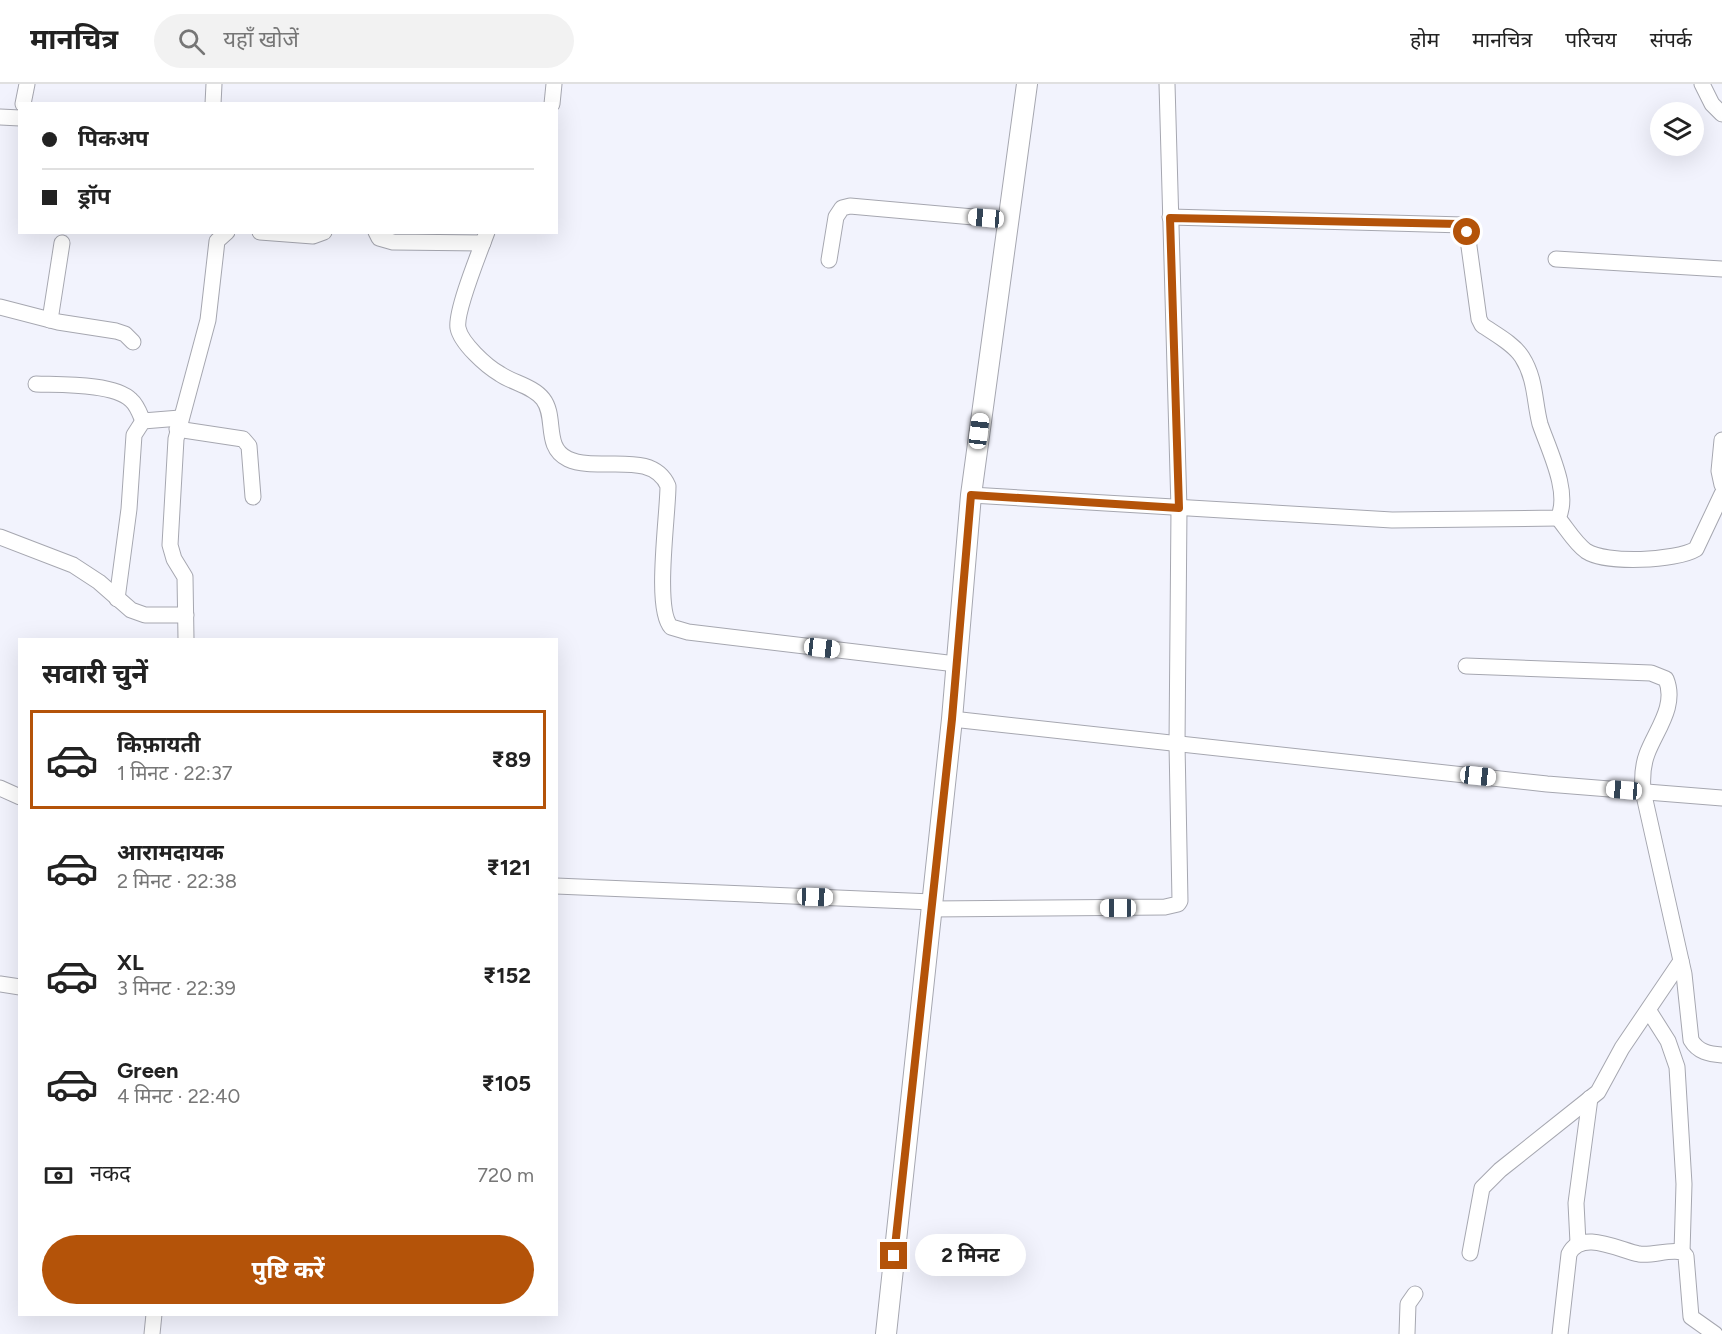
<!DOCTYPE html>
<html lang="hi">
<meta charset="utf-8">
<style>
:root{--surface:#fff;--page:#f2f2f2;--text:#222;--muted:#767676;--line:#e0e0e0;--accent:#b45309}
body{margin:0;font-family:Figtree,"Noto Sans Devanagari",sans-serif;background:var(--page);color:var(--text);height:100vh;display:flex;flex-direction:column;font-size:22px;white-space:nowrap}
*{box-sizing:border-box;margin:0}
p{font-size:20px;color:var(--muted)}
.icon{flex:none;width:33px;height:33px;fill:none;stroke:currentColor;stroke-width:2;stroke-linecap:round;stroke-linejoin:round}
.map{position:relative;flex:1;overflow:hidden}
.side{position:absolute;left:18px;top:554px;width:540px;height:678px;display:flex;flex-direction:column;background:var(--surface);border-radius:0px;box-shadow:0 6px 24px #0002}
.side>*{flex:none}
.guide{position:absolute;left:18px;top:18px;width:540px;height:132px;border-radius:0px;box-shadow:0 6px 24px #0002;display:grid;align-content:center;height:132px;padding:0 24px;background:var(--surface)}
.buttons{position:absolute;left:1650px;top:18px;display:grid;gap:12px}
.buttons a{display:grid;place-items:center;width:54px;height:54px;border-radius:50%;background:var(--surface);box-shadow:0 6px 24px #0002;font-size:30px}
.end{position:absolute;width:27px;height:27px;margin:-14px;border:8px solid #b45309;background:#fff;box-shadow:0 0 0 3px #fff}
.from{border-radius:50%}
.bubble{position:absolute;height:42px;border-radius:21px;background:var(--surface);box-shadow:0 6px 24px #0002;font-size:20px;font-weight:700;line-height:42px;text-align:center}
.car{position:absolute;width:18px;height:36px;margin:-18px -9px;border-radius:8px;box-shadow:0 0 4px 2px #0007;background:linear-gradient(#fff 24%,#345 0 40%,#fff 0 76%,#345 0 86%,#fff 0)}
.guide b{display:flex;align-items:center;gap:21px;height:57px;font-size:22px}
.guide b+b{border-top:2px solid var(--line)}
.guide i{width:15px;height:15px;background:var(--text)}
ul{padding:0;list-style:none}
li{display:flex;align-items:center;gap:18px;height:99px;margin:0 12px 9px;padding:0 12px;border:3px solid transparent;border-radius:0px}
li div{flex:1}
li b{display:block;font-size:22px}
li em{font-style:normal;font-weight:700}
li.on{border-color:var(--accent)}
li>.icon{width:54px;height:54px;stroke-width:1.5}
h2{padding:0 24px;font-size:27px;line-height:72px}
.pay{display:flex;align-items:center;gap:15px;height:66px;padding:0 24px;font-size:22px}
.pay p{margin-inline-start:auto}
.button{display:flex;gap:12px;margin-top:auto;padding:12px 24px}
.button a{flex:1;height:69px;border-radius:36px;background:var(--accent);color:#fff;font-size:24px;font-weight:700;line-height:69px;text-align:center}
header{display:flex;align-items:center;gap:36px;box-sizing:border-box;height:84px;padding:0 30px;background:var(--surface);border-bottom:2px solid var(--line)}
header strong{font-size:28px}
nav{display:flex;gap:33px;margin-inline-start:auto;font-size:21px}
.search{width:420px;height:54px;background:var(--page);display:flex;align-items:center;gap:15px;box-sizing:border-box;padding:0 21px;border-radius:33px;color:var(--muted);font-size:22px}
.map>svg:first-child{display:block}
</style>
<header>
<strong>मानचित्र</strong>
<div class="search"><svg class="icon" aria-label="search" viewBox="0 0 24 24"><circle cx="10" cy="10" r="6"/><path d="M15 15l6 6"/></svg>यहाँ खोजें</div>
<nav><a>होम</a><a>मानचित्र</a><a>परिचय</a><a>संपर्क</a></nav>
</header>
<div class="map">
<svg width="1722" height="1250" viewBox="0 0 1722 1250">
<rect width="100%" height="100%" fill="#f2f3fd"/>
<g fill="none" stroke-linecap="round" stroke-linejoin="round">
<defs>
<g id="minor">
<path d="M1702 0 1712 20 1722 30"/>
<path d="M23 20 27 0"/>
<path d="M213 20 214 0"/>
<path d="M552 20 554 0"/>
<path d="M0 33 20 34"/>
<path d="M260 148 313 152 324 148"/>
<path d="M376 148 379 154 393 158 483 159"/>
<path d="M487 148C480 167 455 228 458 244 461 259 486 282 500 290 513 299 533 302 543 315 557 333 543 363 568 375 598 389 652 365 668 402 668 431 654 525 671 543L688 548 956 580"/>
<path d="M1556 175 1722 185"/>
<path d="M829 176 836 133 842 124 850 122 1007 136"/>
<path d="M0 223 58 238 116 247 125 250 133 258"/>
<path d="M50 236 62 159"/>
<path d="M36 300C60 301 114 299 131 316 137 321 140 330 143 337"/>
<path d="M177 345 243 355 249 362 253 413"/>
<path d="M1722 356 1719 387 1722 401"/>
<path d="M971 411 1392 436 1558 434C1571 409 1548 364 1540 340 1534 317 1536 295 1522 273 1514 260 1495 250 1482 241L1479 235 1467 148 1464 141 1170 133"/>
<path d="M1558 434C1567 445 1575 459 1586 467 1606 480 1676 477 1696 465L1722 410"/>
<path d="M0 453 73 481 99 498 131 526 145 531H186"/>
<path d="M117 515 129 425 134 351 143 337 180 334"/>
<path d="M186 555 185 493 174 475 170 461 176 355 208 236 217 157 227 148"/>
<path d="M1466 582 1651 589 1666 595C1677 622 1656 646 1647 670 1642 683 1642 694 1643 707L1684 890 1691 956C1698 968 1709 970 1722 971"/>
<path d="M952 635 1547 700 1722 714"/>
<path d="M0 704 20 713"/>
<path d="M556 802 932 818"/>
<path d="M931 825 1165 823 1178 820 1180 817 1177 660 1179 425 1167 0"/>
<path d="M0 900 20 903"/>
<path d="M1649 927 1668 957 1677 983 1684 1100 1682 1168"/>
<path d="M1578 1159 1576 1119 1590 1014"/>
<path d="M1470 1169 1482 1104 1500 1086 1598 1008 1622 964 1681 877"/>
<path d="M152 1250 154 1230"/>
<path d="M1407 1250 1408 1220 1415 1210"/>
<path d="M1560 1250 1569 1170C1581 1145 1619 1166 1639 1170 1653 1172 1668 1165 1682 1168L1686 1172 1691 1233 1715 1250"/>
</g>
<path id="tertiary" d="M886 1250 952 635 971 411 1027 0"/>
</defs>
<use href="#minor" stroke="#a6a7b0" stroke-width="17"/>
<use href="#tertiary" stroke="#a6a7b0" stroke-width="22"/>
<use href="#minor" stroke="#fff" stroke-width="15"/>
<use href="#tertiary" stroke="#fff" stroke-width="20"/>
</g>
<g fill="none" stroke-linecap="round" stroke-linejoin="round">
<path stroke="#b45309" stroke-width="8" d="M894 1172 952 635 971 411 1179 424 1170 134 1459 140 1464 141 1467 148"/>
</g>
</svg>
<div class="buttons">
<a><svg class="icon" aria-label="layers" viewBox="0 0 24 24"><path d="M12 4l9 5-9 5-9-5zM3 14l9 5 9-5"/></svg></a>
</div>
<i class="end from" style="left:1467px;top:148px"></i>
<i class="end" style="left:894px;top:1172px"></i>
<div class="bubble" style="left:915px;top:1150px;width:111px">2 मिनट</div>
<i class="car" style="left:986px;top:134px;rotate:275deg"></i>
<i class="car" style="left:979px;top:347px;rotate:7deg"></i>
<i class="car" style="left:822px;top:564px;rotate:97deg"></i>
<i class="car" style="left:1478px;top:692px;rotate:96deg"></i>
<i class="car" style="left:1624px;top:706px;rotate:275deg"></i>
<i class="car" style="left:815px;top:813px;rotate:92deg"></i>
<i class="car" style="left:1118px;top:824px;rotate:270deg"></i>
<div class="guide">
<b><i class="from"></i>पिकअप</b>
<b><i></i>ड्रॉप</b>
</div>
<section class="side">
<h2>सवारी चुनें</h2>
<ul>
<li class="on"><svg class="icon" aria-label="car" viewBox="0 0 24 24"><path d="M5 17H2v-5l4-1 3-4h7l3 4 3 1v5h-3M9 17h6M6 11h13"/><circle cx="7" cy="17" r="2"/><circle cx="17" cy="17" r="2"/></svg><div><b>किफ़ायती</b><p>1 मिनट · 22:37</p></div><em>₹89</em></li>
<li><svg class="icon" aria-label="car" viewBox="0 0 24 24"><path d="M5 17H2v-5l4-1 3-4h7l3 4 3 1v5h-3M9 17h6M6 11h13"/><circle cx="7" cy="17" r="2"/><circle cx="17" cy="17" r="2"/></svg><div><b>आरामदायक</b><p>2 मिनट · 22:38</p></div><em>₹121</em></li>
<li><svg class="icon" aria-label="car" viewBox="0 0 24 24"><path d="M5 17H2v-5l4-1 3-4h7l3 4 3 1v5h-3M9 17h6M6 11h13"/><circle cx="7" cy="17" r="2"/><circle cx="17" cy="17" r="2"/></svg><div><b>XL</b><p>3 मिनट · 22:39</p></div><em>₹152</em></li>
<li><svg class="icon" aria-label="car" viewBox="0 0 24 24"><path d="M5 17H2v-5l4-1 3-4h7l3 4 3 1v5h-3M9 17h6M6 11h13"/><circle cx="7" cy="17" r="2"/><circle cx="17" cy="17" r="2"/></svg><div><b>Green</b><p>4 मिनट · 22:40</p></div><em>₹105</em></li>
</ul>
<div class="pay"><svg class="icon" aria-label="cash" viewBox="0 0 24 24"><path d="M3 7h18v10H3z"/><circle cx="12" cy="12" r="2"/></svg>नकद<p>720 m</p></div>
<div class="button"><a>पुष्टि करें</a></div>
</section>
</div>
